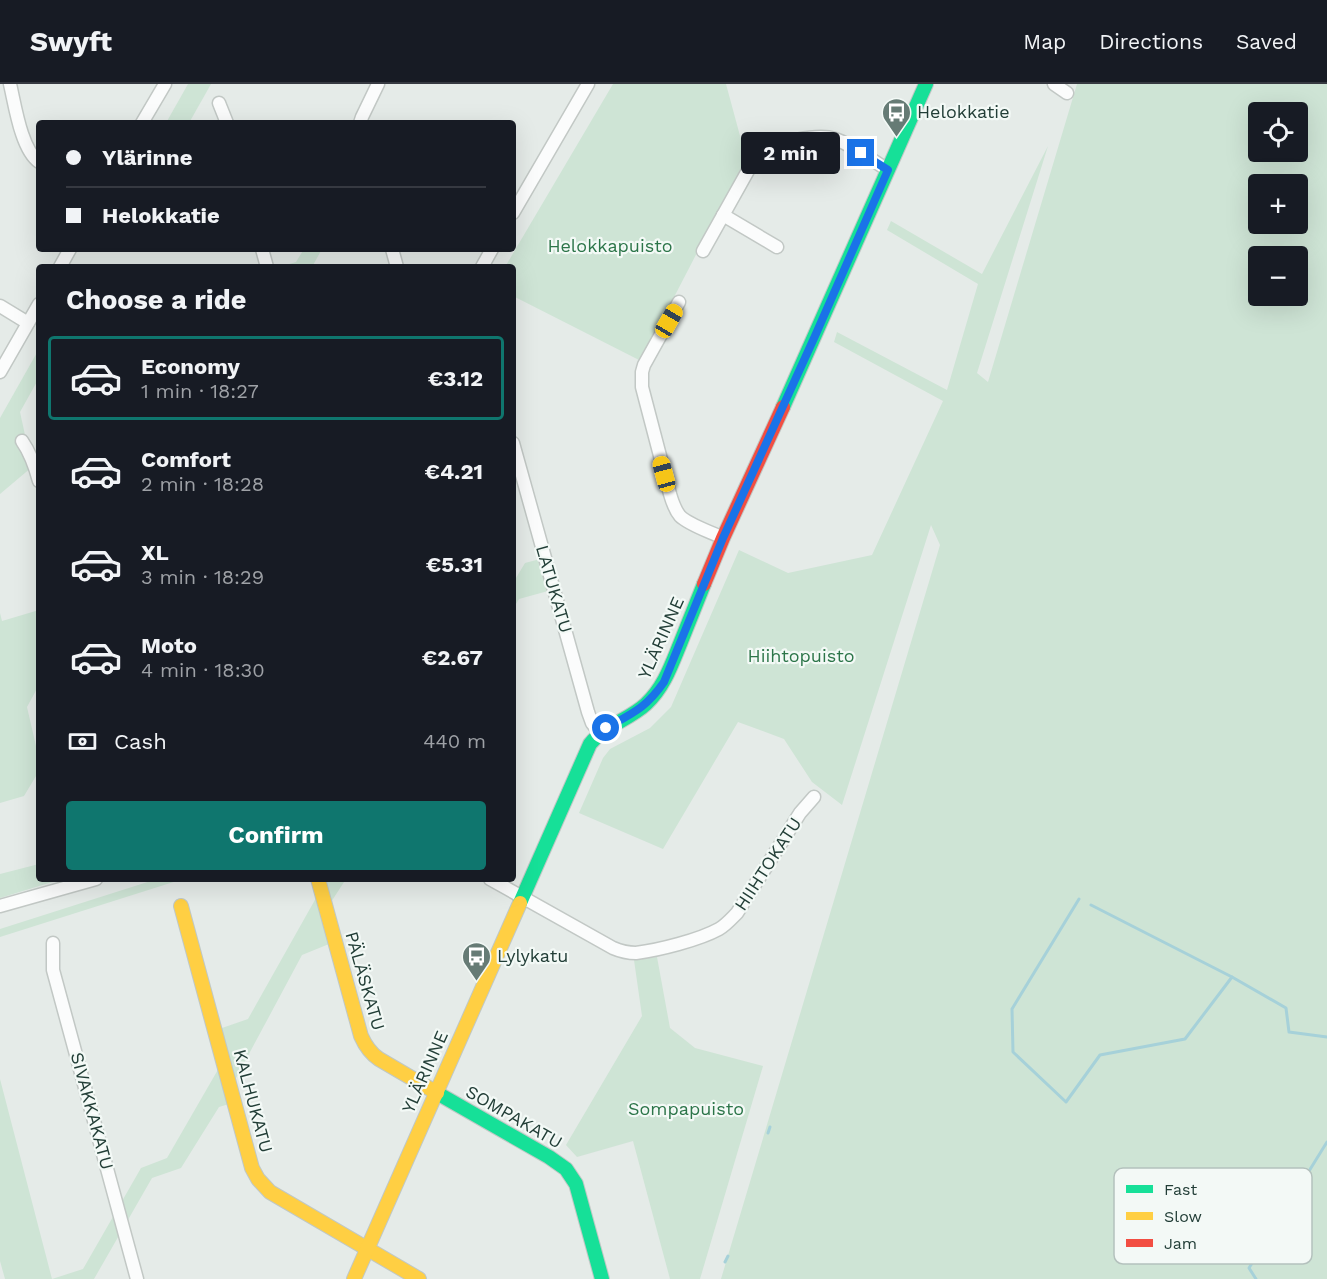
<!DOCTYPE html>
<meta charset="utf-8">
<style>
:root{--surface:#171b24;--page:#242831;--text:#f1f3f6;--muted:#9ea1a6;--line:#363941;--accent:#0f766e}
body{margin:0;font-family:"Work Sans",sans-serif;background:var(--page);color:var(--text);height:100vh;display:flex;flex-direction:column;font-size:22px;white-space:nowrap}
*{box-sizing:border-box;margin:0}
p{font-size:20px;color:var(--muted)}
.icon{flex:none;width:33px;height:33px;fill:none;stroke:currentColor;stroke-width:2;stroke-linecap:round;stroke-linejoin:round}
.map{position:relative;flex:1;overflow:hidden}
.side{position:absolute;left:36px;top:180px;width:480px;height:618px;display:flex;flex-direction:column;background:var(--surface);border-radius:6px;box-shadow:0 6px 24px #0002}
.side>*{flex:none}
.banner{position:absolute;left:36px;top:36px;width:480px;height:132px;border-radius:6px;box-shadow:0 6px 24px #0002;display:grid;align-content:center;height:132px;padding:0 30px;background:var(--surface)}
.fabs{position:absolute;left:1248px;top:18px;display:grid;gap:12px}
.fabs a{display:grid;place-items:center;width:60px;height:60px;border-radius:6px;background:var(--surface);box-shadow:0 6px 24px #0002;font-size:30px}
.end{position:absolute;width:27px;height:27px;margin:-14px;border:8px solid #1a73e8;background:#fff;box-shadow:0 0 0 3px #fff}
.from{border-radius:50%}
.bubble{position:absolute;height:42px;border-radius:6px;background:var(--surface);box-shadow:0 6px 24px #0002;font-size:20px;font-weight:700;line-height:42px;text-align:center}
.car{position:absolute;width:18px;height:36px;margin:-18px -9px;border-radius:8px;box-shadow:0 0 4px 2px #0007;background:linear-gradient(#f5c518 24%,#345 0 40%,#f5c518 0 76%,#345 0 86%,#f5c518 0)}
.banner b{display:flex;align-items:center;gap:21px;height:57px;font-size:22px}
.banner b+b{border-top:2px solid var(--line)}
.banner i{width:15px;height:15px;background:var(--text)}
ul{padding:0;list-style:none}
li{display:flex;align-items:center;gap:18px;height:84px;margin:0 12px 9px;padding:0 18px;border:3px solid transparent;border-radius:6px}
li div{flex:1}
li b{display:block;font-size:22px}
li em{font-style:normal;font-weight:700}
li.on{border-color:var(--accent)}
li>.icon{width:54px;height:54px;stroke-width:1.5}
h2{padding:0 30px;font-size:27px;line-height:72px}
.pay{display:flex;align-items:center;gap:15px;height:66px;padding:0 30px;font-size:22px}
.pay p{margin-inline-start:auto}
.action{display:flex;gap:12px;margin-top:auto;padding:12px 30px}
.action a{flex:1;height:69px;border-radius:6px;background:var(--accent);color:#fff;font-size:24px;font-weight:700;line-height:69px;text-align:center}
header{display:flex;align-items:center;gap:36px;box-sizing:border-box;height:84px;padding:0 30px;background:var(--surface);border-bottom:2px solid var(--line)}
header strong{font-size:28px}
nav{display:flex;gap:33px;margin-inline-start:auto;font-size:21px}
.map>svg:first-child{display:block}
</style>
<header>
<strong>Swyft</strong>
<nav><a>Map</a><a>Directions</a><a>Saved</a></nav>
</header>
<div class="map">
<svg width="1327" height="1195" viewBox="0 0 1327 1195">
<rect width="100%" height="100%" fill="#e5ebe8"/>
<g fill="#cee4d5" fill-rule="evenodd">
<path d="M188 0H211L189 39H166Z"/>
<path d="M613 0H726L746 74 641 277 513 212V183H505Z"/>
<path d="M1077 0H1327V1195H721L940 461 931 441 842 721 812 698 784 655 738 638 663 765 579 729 603 674 610 665 650 644 671 623 739 466 788 489 872 471 943 317 834 258 837 248 947 306 978 200 887 146 891 137 982 190 1048 62 977 289 988 298ZM1258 28H1298V68H1258ZM1258 100H1298V140H1258ZM1258 172H1298V212H1258Z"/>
<path d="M304 165H322L312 183H279L296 178Z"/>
<path d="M39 265V294L20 328 32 383 0 410V334Z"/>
<path d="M540 475 548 507 519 515 513 525V499L525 479Z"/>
<path d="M39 526V601L27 623 39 675V687L24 712 0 719V529L2 537Z"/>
<path d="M39 780V795H62L0 814V790Z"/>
<path d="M157 795H183L0 853V845Z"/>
<path d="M324 795H346L322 832 329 860 302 871 227 1011 229 1020 219 1023 181 1084 152 1094 94 1195H5L0 1177V995L52 1195 83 1185 141 1084 167 1074 227 970 222 944 248 935 325 798Z"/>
<path d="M657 873 670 944 695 964 763 982 700 1195H670L633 1057 577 1073 566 1061 642 932 634 876Z"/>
</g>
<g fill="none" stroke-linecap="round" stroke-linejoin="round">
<g stroke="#a6d1d9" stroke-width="3">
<path d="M1079 815 1012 925 1013 968 1066 1018 1100 971 1185 955 1232 893"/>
<path d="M1091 821 1232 893 1286 924 1289 948 1327 953"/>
<path d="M768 1049 770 1043"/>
<path d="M725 1178 728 1172"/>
<path d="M1256 1195 1249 1184 1327 1058"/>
</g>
<defs>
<g id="street">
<path d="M10 0C15 21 21 65 39 78"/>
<path d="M1054 0 1067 9"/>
<path d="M219 19 227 39"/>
<path d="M142 39 165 0"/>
<path d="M360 39 362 33 378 0"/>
<path d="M513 129 588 0"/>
<path d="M723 131 777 163"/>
<path d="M262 165 267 183"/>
<path d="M392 165 397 183"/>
<path d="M703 167 750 83C753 78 757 72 762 69 777 58 818 49 835 55 851 60 873 77 888 86"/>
<path d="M60 183 70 165"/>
<path d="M482 183 492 165"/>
<path d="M679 218 644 281 642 288V303L670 410C672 417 675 426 680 432 689 441 711 448 723 454"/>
<path d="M0 222 28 239"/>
<path d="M0 288 39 220"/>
<path d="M22 357C31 370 35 382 39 397"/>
<path d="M513 359 588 628 592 639 600 649"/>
<path d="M490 795 613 864C620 867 628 869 636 869 659 866 699 856 719 845 726 841 731 835 737 829L800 729 814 713"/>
<path d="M0 822 96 795"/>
<path d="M53 859V886L137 1195"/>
</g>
<g id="fast">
<path d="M783 323 926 0"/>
<path d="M520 819 590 660C605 641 629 636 646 620 664 603 671 582 680 560 688 540 696 520 704 500"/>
<path d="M437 1009 549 1073 566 1085 576 1100 602 1195"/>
</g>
<g id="slow">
<path d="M318 795 361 952C365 961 370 969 379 975L437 1009"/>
<path d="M181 822 252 1084 258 1095 270 1108 419 1195"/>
<path d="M354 1195 520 819"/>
</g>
<path id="jam" d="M704 500 723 454 783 323"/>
</defs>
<use href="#street" stroke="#c2c8c5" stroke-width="15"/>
<use href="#fast" stroke="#c0c8c5" stroke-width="16"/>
<use href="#slow" stroke="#c0c8c5" stroke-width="16"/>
<use href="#jam" stroke="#c0c8c5" stroke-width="16"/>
<use href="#street" stroke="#fbfcfc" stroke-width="12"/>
<use href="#fast" stroke="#16e098" stroke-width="14"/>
<use href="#slow" stroke="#ffcf43" stroke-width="14"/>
<use href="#jam" stroke="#f24e42" stroke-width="14"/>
</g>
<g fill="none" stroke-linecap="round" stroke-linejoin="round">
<path stroke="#1a73e8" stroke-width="8" d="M606 644C633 629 646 624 664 598L723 454 815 252 888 86 861 69"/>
</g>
<defs>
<symbol id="bus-pin" viewBox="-11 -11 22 30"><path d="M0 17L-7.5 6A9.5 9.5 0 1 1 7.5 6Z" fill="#667b75" stroke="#f3f9f6"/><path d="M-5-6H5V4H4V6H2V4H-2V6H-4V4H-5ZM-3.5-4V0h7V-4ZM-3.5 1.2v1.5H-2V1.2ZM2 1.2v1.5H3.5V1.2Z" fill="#fff"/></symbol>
</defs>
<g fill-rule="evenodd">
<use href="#bus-pin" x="880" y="12" width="33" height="45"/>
<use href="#bus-pin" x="460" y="856" width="33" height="45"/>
</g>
<g text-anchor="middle" stroke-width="4.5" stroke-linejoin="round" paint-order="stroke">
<g font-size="18" fill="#223e37" stroke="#f3f9f6" text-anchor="start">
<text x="917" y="34">Helokkatie</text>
<text x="497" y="878">Lylykatu</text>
</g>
<g font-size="18" fill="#2c7549" stroke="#f3f9f6">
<text x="610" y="168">Helokkapuisto</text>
<text x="801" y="578">Hiihtopuisto</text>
<text x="686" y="1031">Sompapuisto</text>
</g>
<g font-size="18" fill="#223e37" stroke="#f3f9f6">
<text transform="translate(554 505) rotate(74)" y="6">LATUKATU</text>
<text transform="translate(661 554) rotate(-66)" y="6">YLÄRINNE</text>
<text transform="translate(768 780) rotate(-57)" y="6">HIIHTOKATU</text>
<text transform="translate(365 897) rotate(74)" y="6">PÄLÄSKATU</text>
<text transform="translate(425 988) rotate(-66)" y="6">YLÄRINNE</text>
<text transform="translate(253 1017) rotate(75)" y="6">KALHUKATU</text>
<text transform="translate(92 1027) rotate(75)" y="6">SIVAKKAKATU</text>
<text transform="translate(514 1033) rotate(30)" y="6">SOMPAKATU</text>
</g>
</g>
<rect x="1114" y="1084" width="198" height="96" rx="9" fill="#f3f9f6" stroke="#b4c1bd" stroke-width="1.5"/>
<rect x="1126" y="1101" width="27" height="8" fill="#16e098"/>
<rect x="1126" y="1128" width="27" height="8" fill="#ffcf43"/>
<rect x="1126" y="1155" width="27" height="8" fill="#f24e42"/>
<g font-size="16" fill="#223e37">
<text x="1164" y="1111">Fast</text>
<text x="1164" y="1138">Slow</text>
<text x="1164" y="1165">Jam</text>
</g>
</svg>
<div class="fabs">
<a><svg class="icon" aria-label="locate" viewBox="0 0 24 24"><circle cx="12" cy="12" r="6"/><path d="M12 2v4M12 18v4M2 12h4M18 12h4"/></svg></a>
<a>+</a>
<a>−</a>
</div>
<i class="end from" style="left:606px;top:644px"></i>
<i class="end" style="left:861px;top:69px"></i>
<div class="bubble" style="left:741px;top:48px;width:99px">2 min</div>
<i class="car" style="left:669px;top:237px;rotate:30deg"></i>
<i class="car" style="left:664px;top:390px;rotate:345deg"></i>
<div class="banner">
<b><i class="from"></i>Ylärinne</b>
<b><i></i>Helokkatie</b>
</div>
<section class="side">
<h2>Choose a ride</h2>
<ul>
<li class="on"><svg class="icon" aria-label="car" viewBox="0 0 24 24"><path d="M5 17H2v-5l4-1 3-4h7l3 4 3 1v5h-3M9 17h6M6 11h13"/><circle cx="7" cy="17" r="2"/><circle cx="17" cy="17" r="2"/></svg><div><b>Economy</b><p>1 min · 18:27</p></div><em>€3.12</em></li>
<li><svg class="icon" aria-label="car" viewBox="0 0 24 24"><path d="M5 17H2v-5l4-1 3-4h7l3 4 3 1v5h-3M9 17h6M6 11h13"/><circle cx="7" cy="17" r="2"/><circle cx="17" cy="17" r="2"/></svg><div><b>Comfort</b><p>2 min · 18:28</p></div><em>€4.21</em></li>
<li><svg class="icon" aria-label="car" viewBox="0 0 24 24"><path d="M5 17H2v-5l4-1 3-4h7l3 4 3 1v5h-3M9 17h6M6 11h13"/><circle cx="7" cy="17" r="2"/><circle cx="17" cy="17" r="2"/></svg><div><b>XL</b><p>3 min · 18:29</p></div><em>€5.31</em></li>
<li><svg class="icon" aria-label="car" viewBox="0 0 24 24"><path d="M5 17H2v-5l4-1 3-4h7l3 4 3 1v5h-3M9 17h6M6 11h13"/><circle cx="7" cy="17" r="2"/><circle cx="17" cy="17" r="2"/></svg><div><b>Moto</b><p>4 min · 18:30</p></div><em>€2.67</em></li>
</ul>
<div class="pay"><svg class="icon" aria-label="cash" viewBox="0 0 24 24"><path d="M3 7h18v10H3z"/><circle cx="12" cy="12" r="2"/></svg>Cash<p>440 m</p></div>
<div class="action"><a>Confirm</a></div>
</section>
</div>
